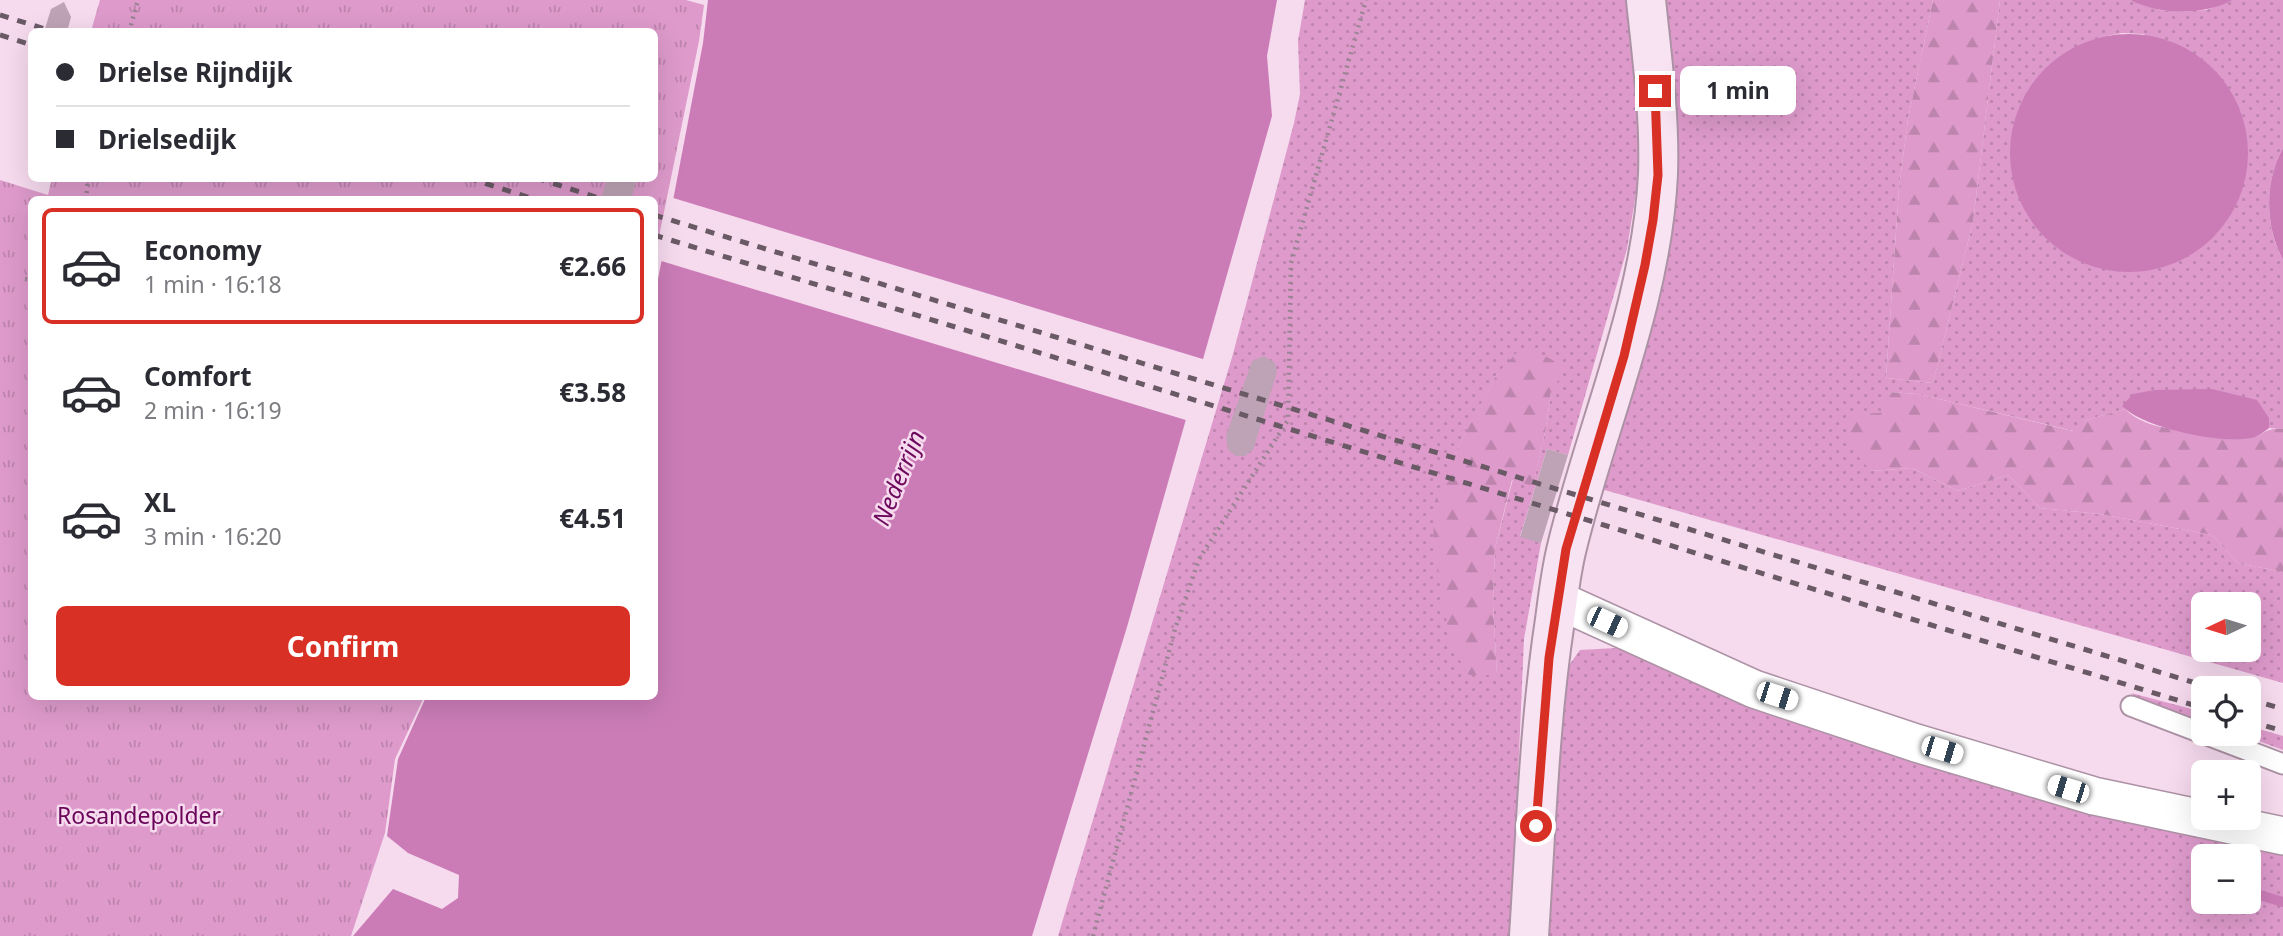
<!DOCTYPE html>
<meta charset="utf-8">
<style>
:root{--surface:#fff;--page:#f7f7f7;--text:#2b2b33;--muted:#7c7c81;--line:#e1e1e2;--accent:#d93025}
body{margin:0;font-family:"Noto Sans",sans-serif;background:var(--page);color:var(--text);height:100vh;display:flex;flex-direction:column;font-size:26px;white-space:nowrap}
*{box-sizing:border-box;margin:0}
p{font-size:23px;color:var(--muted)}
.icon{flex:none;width:38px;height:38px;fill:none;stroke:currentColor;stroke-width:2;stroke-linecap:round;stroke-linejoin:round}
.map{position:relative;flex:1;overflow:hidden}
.panel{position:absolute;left:28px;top:196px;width:630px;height:504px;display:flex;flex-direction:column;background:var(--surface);border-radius:10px;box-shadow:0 7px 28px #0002}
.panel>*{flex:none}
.banner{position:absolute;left:28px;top:28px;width:630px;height:154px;border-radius:10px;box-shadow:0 7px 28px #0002;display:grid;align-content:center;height:154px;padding:0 28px;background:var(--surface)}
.needle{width:46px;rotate:266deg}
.controls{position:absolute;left:2191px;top:592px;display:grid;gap:14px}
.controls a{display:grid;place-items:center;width:70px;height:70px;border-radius:10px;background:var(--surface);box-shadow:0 7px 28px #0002;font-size:35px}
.end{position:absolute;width:32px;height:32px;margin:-16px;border:9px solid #d93025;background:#fff;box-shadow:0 0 0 4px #fff}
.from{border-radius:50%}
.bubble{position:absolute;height:49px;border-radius:10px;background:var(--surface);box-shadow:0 7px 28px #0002;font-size:23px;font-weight:700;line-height:49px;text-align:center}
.car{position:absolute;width:21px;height:42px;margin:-21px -10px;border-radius:9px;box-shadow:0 0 5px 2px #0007;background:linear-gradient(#fff 24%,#345 0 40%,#fff 0 76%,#345 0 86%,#fff 0)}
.banner b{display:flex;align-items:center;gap:24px;height:66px;font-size:26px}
.banner b+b{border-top:2px solid var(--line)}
.banner i{width:18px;height:18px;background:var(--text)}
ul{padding:12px 0 0;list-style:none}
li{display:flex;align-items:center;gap:21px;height:116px;margin:0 14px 10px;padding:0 14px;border:4px solid transparent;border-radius:10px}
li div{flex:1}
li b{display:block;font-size:26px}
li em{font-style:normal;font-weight:700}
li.on{border-color:var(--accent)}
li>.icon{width:63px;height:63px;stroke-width:1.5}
.action{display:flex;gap:14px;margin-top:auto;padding:14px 28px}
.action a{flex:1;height:80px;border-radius:10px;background:var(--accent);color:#fff;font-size:28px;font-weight:700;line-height:80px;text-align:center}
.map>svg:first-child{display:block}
</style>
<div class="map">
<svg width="2283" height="936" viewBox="0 0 2283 936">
<defs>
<pattern id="grass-dots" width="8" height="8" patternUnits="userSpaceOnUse" patternTransform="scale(1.75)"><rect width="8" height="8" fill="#dd9acb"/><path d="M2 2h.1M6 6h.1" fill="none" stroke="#bd84ae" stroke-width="1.8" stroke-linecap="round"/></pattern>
<pattern id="forest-firs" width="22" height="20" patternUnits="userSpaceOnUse" patternTransform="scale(1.75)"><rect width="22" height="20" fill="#dd9acb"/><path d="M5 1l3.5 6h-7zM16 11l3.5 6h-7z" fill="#bd84ae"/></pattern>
<pattern id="park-tufts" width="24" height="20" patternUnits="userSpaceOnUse" patternTransform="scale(1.75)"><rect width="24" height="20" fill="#dd9acb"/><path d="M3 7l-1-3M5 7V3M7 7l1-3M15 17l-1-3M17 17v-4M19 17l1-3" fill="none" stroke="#bd84ae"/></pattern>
</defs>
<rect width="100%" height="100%" fill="#f6daee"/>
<g fill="url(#grass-dots)" fill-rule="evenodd">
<path d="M1305 0H1630L1638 88 1640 167 1627 249 1568 455 1547 449 1520 536 1541 543 1524 639 1511 936H1058L1233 354 1294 123 1300 94 1298 41ZM1497 374 1551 392 1546 428 1533 485 1513 479 1495 548 1493 604 1497 675 1451 461Z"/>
<path d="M1658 0H1933L1908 119 1899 188 1886 378 1933 383 1973 222 2000 0H2130L2160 10 2183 12 2206 10 2233 0H2283V148C2264 182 2265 227 2283 260V429L2269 428V418L2123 406 2125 409 2086 420 2074 431 1918 394 1889 392 1871 471 1912 468 1958 491 2008 475 2040 508 2100 514 2212 535 2238 563 2283 572V683L1601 489 1622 421ZM2122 33 2145 34 2018 110C2041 63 2070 42 2122 33ZM2203 604H2249V649H2203Z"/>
<path d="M1616 648 2216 837 2283 854V936H1547L1557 718 1570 664 1580 650ZM2203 856H2249V901H2203Z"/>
<path d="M2131 693 2203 712V723L2147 705Z"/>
<path d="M2249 726 2283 736V750L2237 733H2249Z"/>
</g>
<g fill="url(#forest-firs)">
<path d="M1933 0H2000L1973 222 1933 383 1886 378 1899 188 1908 119Z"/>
<path d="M1531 348 1566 368 1551 392 1546 428 1533 486 1512 480 1495 548 1493 604 1497 675H1469L1452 648 1441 593 1433 541 1435 501 1451 461 1478 409 1497 374 1520 349Z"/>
<path d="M1889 392 1918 394 2073 431 2086 420 2125 409C2147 432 2190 430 2219 433 2230 434 2242 437 2252 437 2265 436 2263 427 2283 429V572L2238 563 2212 535 2100 514 2040 508 2008 475 1958 491 1912 468 1871 471 1844 440 1852 414 1880 413Z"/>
</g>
<path fill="url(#park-tufts)" d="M100 0H686L704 5 699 41 655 256 654 200H32V696L424 697 395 759 385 833 351 936H0V180L48 195 52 178H654V32L91 31Z"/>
<g fill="#cb7cb7">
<path d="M708 0H1277L1267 56 1272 116 1127 627 1032 936H353L393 889 442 909 458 898 459 875 408 853 387 836 398 759 426 697 654 696 655 295 703 43Z"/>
<path d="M2130 0H2233C2201 16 2161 15 2130 0Z"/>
<circle cx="2129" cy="153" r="119"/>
<path d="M2283 148V260C2265 226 2264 182 2283 148Z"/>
<path d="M2212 389 2257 400 2269 418V428C2265 431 2260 435 2255 437 2227 446 2142 428 2122 406L2133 394 2155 390Z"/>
</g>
<path fill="#f6daee" d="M670 197 1206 360 1189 421 658 260Z"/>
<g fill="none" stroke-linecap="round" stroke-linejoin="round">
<path stroke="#cb7cb7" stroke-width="10" d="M2249 892 2283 902"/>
</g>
<g fill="#bea3b6">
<path d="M64 2 71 17 67 32H44L51 9Z"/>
<path d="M607 178H637L631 200H601Z"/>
<path d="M1264 356 1275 363 1277 372 1253 450 1245 456H1236L1228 450 1226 436 1252 361Z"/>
<path d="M1547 449 1568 455 1541 543 1520 537Z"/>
</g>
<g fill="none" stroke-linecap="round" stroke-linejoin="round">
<defs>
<path id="lane" d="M2131 706 2283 764"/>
<path id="street" d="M1558 600 1754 689 1916 743 2094 796 2283 836"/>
<path id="secondary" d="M1529 936C1536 831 1539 725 1555 620 1558 596 1561 571 1567 547 1597 423 1652 303 1658 174 1660 116 1652 58 1646 0"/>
</defs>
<use href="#lane" stroke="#ad92a5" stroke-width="23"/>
<use href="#street" stroke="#ad92a5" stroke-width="40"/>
<use href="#secondary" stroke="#ad92a5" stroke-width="42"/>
<g stroke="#988492" stroke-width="4.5" stroke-dasharray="2 5" stroke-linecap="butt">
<path d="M129 32 138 0"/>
<path d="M86 200 88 178"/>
<path d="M25 279 32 280"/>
<path d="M1093 936 1175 629 1199 559 1288 420 1291 263 1366 0"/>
</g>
<use href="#lane" stroke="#fff" stroke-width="19"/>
<use href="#street" stroke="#fff" stroke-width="37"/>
<use href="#secondary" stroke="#f8e3f3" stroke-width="38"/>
<g stroke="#6a5a66" stroke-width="5" stroke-dasharray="9 9" stroke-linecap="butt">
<path d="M0 15 55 32"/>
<path d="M0 35 32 45"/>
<path d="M468 178 537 200"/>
<path d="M536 178 605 200"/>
<path d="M654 215 2212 688"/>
<path d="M654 235 2203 708"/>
<path d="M2249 699 2283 709"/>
<path d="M2249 721 2283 731"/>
</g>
</g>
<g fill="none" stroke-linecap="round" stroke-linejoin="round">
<path stroke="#d93025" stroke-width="9" d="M1536 826 1549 658 1566 549 1624 356 1645 265 1653 220 1658 175 1655 91"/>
</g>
<g text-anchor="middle" stroke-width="5" stroke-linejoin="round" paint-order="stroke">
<g font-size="23" fill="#6b055a" stroke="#f6daee">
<text x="139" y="824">Rosandepolder</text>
</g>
<g font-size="24" font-style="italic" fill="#6d095c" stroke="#f6daee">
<text transform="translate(899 478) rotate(-68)" y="8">Nederrijn</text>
</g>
</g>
</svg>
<div class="controls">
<a><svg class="needle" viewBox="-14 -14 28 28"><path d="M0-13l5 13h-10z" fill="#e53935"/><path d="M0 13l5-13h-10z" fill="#7c7c81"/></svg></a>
<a><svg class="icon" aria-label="locate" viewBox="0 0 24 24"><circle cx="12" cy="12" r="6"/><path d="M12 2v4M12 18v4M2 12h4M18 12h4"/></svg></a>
<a>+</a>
<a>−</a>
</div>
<i class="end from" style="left:1536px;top:826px"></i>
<i class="end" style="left:1655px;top:91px"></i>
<div class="bubble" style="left:1680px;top:66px;width:116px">1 min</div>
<i class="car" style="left:1607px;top:622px;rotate:115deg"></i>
<i class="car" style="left:1777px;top:696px;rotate:108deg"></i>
<i class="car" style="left:1942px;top:750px;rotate:107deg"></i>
<i class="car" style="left:2068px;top:789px;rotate:287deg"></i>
<div class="banner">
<b><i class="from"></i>Drielse Rijndijk</b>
<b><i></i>Drielsedijk</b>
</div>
<section class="panel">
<ul>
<li class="on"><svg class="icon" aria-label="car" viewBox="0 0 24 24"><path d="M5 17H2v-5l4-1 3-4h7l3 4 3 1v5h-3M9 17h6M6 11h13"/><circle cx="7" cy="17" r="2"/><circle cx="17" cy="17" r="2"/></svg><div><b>Economy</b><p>1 min · 16:18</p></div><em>€2.66</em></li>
<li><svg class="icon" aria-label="car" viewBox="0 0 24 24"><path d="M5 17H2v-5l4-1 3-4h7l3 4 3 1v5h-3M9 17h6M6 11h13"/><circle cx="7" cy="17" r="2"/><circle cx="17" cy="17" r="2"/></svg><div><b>Comfort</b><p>2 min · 16:19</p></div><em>€3.58</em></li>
<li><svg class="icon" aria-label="car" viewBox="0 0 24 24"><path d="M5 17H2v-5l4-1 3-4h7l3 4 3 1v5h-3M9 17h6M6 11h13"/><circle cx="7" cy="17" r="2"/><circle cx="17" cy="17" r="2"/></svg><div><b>XL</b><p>3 min · 16:20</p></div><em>€4.51</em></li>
</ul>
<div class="action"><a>Confirm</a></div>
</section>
</div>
